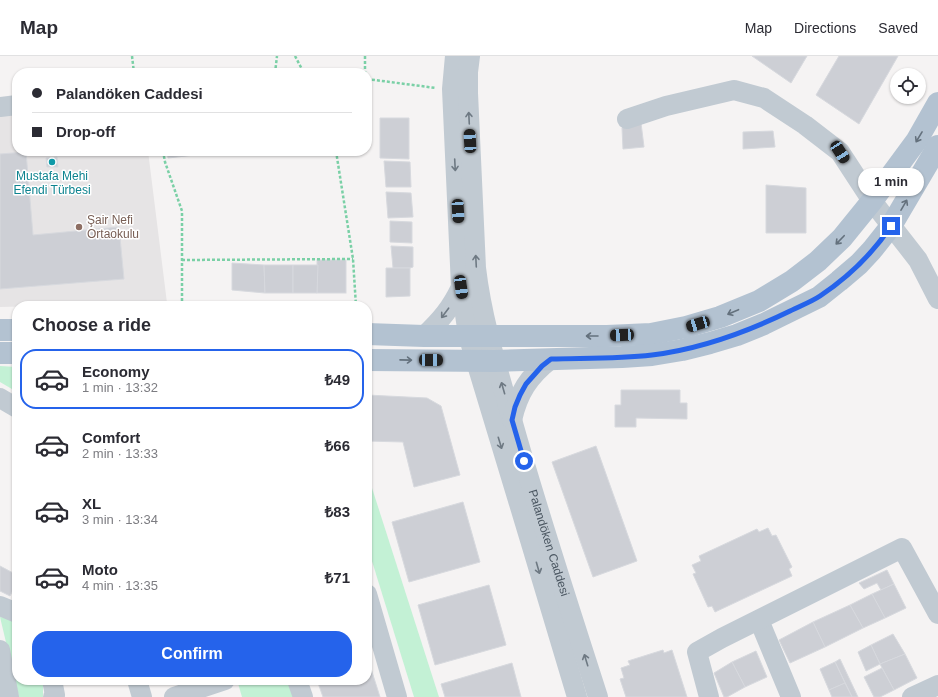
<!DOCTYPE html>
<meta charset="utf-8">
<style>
:root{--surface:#fff;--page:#f2f2f3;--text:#2b2b33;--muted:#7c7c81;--line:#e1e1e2;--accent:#2563eb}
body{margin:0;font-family:Arial,sans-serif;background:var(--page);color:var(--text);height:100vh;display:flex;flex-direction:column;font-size:15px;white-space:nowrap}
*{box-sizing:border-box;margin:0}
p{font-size:13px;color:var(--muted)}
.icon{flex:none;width:22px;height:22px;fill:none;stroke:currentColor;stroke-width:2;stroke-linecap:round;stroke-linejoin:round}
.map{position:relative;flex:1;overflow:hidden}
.side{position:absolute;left:12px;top:245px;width:360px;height:384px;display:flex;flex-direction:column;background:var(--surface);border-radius:16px;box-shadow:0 1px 3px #0004}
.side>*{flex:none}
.banner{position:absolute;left:12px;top:12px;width:360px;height:88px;border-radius:16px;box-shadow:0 1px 3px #0004;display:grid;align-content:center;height:88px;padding:0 20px;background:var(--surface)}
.fabs{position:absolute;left:890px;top:12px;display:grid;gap:8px}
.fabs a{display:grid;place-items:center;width:36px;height:36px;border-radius:50%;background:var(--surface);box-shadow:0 1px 3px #0004;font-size:20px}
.end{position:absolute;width:18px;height:18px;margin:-9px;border:5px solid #2563eb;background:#fff;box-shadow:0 0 0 2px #fff}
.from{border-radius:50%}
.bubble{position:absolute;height:28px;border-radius:14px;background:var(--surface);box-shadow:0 1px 3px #0004;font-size:13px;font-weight:700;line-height:28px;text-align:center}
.car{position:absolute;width:12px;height:24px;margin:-12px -6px;border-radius:5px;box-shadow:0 0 3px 1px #0007;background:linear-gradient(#222 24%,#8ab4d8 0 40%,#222 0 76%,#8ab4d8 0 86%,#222 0)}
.banner b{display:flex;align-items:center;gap:14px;height:38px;font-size:15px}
.banner b+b{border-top:1px solid var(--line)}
.banner i{width:10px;height:10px;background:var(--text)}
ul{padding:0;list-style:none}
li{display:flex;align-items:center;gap:12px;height:60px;margin:0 8px 6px;padding:0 12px;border:2px solid transparent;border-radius:16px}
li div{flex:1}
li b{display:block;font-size:15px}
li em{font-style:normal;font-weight:700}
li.selected{border-color:var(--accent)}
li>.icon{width:36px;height:36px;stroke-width:1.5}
h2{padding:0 20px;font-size:18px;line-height:48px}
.button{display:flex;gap:8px;margin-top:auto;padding:8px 20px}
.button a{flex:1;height:46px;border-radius:16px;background:var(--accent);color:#fff;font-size:16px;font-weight:700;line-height:46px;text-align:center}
header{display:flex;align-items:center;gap:24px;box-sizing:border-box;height:56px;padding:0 20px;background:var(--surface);border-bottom:1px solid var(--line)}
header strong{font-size:19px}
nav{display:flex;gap:22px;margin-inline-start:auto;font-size:14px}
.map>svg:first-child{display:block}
</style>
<header>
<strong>Map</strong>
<nav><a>Map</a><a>Directions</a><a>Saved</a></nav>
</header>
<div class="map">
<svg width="938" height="641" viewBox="0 0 938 641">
<rect width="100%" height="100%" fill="#f5f3f3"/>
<path fill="#e6e4e5" d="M17 55V95H148L167 247 0 251V58Z"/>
<g fill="#c3f1d5">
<path d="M0 310 17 311V336L0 326Z"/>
<path d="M367 428 372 432 439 641H414L367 489Z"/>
<path d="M0 561 8 562 17 568V624H43V641H19Z"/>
<path d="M237 624H289L295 641H242Z"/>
</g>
<g fill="#cdcfd5" stroke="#d7d9de">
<path d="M752 0H807L791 27Z"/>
<path d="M839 0H898L859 68 816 39Z"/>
<path d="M380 62H409V103L380 102Z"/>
<path d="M641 67 644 91 623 93 622 72Z"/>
<path d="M773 75 775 91 743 93V76Z"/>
<path d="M167 95H194L195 99 168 102Z"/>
<path d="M26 96 33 179 119 171 124 223 0 233V98Z"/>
<path d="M57 101 58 111H47L46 102Z"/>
<path d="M384 105 410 106 411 131H386Z"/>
<path d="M766 129 806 132V177H766Z"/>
<path d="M386 136 411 137 413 161 388 162Z"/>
<path d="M390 165 412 166V187L390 186Z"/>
<path d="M391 190 413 191V211L410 212H393Z"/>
<rect x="317" y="204" width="29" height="33"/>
<path d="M232 207 264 209 265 237 232 234Z"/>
<path d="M264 209H293V237H265Z"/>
<path d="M293 209H318L317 237H293Z"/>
<path d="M386 212H410V240L386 241Z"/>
<path d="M621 334H680V347H687V363L636 362V371H615V349H621Z"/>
<path d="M367 339 427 342 441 350 460 419 414 431 403 386 367 385Z"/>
<path d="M596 390 637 505 593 521 552 406Z"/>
<path d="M463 446 480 506 409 526 392 466Z"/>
<path d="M768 472 772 480 776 479 792 511 789 513 792 520 715 556 712 550 708 551 693 518 696 517 692 509 701 505 699 500 757 473 759 476Z"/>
<path d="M0 510 17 519V526L10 540 0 535Z"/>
<path d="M887 514 894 528 881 534 877 527 864 533 859 527Z"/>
<path d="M894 528 906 552 885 562 872 538Z"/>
<path d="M489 529 506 589 435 609 418 549Z"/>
<path d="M872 538 885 562 863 572 850 549Z"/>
<path d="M850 549 863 572 825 591 813 566Z"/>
<path d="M813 566 825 591 790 607 779 584Z"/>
<path d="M893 578 905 598 880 608 871 589Z"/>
<path d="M871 589 880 608 866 615 858 596Z"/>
<path d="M663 594 664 597 672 594 687 641H626L620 623 624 622 621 612 630 609 628 605Z"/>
<path d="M756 595 767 621 745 631 732 606Z"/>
<path d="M905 598 917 622 894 634 880 608Z"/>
<path d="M367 600 380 641H323L317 624H367Z"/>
<path d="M840 603 858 641H852L835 606Z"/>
<path d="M732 606 745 631 727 641H724L714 617Z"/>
<path d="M835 606 845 627 829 634 820 613Z"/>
<path d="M512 607 521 641H445L441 628Z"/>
<path d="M882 612 894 634 880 641H874L864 621Z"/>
<path d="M845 627 852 641H832L829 634Z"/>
</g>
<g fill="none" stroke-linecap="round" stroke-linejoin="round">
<g stroke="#7ad0a6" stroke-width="2.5" stroke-dasharray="3 2" stroke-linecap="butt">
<path d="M132 0 134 17"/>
<path d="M295 0 304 17"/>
<path d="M365 0V17"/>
<path d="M275 17 277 0"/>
<path d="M367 23 436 32"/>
<path d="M163 95 165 106 182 155V250"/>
<path d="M336 95 353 203 356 250"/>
<path d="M182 204 353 203"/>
</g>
<g stroke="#c1cad2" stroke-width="20">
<path d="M455 0 452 33 461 231 468 279 530 484 577 641"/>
<path id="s1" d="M470 0 468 16V37L476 212C482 263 497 311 511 360 537 454 568 547 598 641"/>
<path d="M0 51 17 49"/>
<path d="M627 63 666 50 734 34 764 42 805 69 840 96 872 145 918 204 938 243"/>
<path d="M424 280C441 264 451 252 461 231"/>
<path d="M0 342 17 352"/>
<path d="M512 364C518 337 529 320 551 303"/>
<path d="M367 538 397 641"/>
<path d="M0 550 17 557"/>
<path d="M759 564 791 641"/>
<path d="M0 594 9 641"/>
<path d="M52 624 55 639 53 641"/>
<path d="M137 624 142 641"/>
<path d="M297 624 303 641"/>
<path d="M174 641 225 624"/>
<path d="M709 641 697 596 722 582 902 492 938 558"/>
<path d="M912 641 938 629"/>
</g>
<g stroke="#b3c2d1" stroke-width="22">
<path d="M0 274H17"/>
<path d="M367 278 424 280H607L651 278 686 271 720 261 759 245 792 225 818 205 842 182 872 145 917 84 938 47"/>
<path d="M0 297H17"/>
<path d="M367 304 495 305 622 301 652 299 682 294 710 287 737 279 764 268 819 241 839 225 859 208 872 194 891 170 938 90"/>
</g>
</g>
<defs><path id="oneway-shaft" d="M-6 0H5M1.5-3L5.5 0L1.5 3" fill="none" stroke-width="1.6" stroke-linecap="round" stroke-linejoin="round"/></defs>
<g stroke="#6e7983">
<use href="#oneway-shaft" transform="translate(469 62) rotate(-93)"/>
<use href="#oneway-shaft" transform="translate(455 109) rotate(87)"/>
<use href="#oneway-shaft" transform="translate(476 205) rotate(-93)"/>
<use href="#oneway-shaft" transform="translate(445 257) rotate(127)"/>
<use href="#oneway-shaft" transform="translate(503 332) rotate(-106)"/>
<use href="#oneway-shaft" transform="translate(500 387) rotate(73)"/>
<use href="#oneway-shaft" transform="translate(538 512) rotate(74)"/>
<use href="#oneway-shaft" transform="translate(586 604) rotate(-107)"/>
</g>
<g stroke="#64717d">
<use href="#oneway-shaft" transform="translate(919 81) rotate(121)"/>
<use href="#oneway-shaft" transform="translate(904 149) rotate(-60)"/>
<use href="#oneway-shaft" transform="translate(840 184) rotate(134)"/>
<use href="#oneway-shaft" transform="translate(733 256) rotate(157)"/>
<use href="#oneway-shaft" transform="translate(592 280) rotate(-180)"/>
<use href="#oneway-shaft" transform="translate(406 304) rotate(1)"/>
</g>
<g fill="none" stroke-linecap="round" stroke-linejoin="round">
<path stroke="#2563eb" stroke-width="5" d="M524 405 512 364 515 351 520 339 526 328 542 310 551 303C585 302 618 303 652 299 701 293 745 277 790 255 800 250 811 246 820 240 847 222 873 197 891 170"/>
</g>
<circle fill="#0f9aa8" stroke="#fff" stroke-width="1.5" cx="52" cy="106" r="4"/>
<circle fill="#8d6e63" stroke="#fff" stroke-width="1.5" cx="79" cy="171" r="4"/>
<g text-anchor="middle" stroke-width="3" stroke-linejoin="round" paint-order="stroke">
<g font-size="12" fill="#0d838f" stroke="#fff">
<text x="52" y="124">Mustafa Mehi<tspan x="52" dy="14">Efendi Türbesi</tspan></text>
</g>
<g font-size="12" fill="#785e54" stroke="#fff" text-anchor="start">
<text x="87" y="168">Şair Nefi<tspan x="87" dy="14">Ortaokulu</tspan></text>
</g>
<g font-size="12" fill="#4a5661" stroke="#fff">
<text dy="4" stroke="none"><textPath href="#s1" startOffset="497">Palandöken Caddesi</textPath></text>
</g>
</g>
</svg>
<div class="fabs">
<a><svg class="icon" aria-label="locate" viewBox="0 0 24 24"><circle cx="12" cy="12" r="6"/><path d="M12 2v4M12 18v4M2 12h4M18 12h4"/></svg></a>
</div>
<i class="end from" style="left:524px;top:405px"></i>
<i class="end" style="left:891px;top:170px"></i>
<div class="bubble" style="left:858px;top:112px;width:66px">1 min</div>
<i class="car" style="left:470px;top:85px;rotate:357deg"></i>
<i class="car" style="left:840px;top:96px;rotate:147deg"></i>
<i class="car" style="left:458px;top:155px;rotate:177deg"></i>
<i class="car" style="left:461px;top:231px;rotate:172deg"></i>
<i class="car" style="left:698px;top:268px;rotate:254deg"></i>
<i class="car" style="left:622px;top:279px;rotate:267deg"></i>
<i class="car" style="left:431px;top:304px;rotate:91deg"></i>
<div class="banner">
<b><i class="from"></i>Palandöken Caddesi</b>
<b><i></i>Drop-off</b>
</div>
<section class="side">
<h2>Choose a ride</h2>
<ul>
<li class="selected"><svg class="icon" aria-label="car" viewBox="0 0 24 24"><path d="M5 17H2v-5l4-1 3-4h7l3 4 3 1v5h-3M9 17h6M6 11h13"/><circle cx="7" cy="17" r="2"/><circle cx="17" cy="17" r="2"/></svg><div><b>Economy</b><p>1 min · 13:32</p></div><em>₺49</em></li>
<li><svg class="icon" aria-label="car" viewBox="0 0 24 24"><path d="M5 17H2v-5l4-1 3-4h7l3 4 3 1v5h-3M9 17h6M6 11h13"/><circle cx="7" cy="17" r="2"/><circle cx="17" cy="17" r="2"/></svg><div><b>Comfort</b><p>2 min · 13:33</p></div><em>₺66</em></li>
<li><svg class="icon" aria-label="car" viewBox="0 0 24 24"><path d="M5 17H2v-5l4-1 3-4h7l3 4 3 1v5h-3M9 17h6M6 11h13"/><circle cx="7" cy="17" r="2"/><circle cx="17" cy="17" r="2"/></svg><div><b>XL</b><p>3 min · 13:34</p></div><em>₺83</em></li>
<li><svg class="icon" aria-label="car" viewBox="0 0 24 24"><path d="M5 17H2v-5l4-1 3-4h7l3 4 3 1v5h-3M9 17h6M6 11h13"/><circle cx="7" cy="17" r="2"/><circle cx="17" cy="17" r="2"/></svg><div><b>Moto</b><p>4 min · 13:35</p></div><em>₺71</em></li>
</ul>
<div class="button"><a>Confirm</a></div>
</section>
</div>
